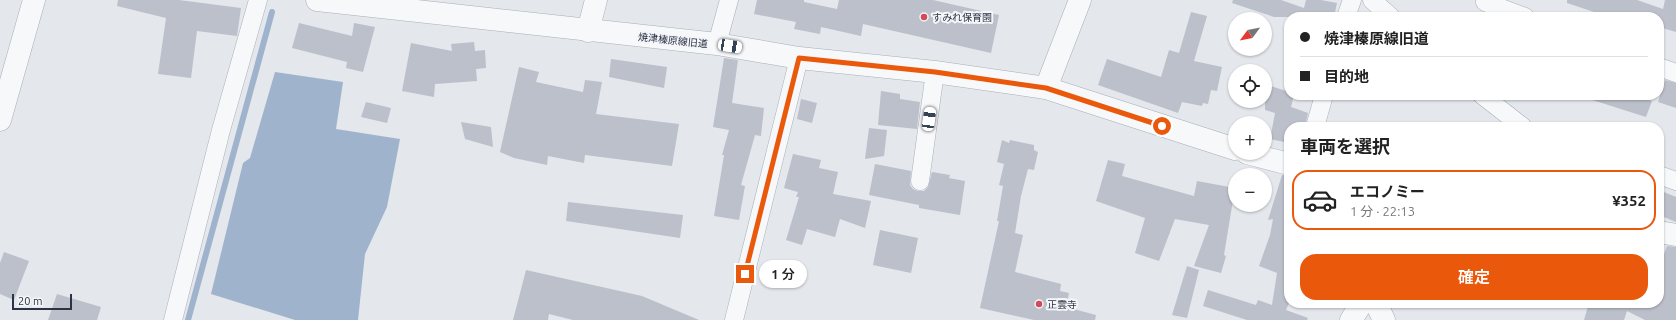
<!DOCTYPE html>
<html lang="ja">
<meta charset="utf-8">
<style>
:root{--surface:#fff;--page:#f6f6f6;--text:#222;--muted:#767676;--line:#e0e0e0;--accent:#ea580c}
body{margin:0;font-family:Ubuntu,"Noto Sans JP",sans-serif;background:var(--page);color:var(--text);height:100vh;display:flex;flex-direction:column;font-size:15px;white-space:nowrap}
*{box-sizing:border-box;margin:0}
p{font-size:13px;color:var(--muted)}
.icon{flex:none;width:22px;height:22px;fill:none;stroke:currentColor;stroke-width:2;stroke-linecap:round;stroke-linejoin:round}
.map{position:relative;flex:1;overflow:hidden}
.panel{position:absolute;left:1284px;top:122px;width:380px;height:186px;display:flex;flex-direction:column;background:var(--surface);border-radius:16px;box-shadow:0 1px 3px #0004}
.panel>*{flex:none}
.hud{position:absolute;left:1284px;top:12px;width:380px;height:88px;border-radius:16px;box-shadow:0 1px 3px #0004;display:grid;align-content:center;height:88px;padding:0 16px;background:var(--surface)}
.needle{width:26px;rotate:238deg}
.controls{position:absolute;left:1228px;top:12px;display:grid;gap:8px}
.controls a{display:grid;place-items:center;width:44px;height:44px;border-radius:50%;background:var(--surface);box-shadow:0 1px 3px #0004;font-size:20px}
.scale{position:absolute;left:12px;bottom:10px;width:60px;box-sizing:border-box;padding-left:4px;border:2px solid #2b3445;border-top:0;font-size:11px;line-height:14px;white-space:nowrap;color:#2b3445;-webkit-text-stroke:3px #f4f6f9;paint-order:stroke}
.end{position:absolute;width:18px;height:18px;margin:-9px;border:5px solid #ea580c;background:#fff;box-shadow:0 0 0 2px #fff}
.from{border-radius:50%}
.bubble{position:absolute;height:28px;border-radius:14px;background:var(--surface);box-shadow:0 1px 3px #0004;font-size:13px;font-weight:600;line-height:28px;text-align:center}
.car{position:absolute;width:12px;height:24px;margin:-12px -6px;border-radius:5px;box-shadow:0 0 3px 1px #0007;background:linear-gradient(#fff 24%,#345 0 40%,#fff 0 76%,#345 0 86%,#fff 0)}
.hud b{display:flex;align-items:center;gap:14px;height:38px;font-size:15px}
.hud b+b{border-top:1px solid var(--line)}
.hud i{width:10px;height:10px;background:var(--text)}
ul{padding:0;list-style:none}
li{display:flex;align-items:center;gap:12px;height:60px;margin:0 8px 6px;padding:0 8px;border:2px solid transparent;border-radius:16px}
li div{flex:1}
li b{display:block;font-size:15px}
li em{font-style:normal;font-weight:600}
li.selected{border-color:var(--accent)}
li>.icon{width:36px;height:36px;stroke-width:1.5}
h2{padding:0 16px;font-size:18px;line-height:48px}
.button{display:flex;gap:8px;margin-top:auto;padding:8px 16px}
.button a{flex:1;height:46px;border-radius:16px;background:var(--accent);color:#fff;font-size:16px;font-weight:600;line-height:46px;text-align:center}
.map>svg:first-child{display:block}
</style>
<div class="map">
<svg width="1676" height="320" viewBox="0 0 1676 320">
<rect width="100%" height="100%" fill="#e4e7ec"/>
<path fill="#9fb4cc" d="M275 72 343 82 336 129 400 139 387 207 365 254 358 320H295L211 294 243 163 250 158Z"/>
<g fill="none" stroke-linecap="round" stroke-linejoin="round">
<path stroke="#9fb4cc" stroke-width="6" d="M188 320 272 12"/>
</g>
<g fill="#bbc0ca">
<path d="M118 0H179L241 8 237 36 197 31 191 78 158 74 166 18 117 6Z"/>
<path d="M757 0H804V2L837 9 839 0H933L999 15 991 53 863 24 861 36 821 27 820 34 794 29 796 22 754 14Z"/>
<path d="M1233 0H1281L1304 8 1306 0H1321L1337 3 1334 17H1274L1232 3Z"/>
<path d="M1567 0H1637L1663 9 1665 0H1676V32L1659 27V17H1609L1567 3Z"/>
<path d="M1191 12 1207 16 1194 61 1222 67 1217 91 1211 90 1208 104 1203 103 1202 106 1182 102 1178 113 1098 85 1107 59 1161 77 1169 50 1179 53Z"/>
<path d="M299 23 352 36 354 23 375 27 363 72 346 68 347 62 292 48Z"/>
<path d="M474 42 475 51 485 50 486 68 476 69 477 81 435 84 434 97 402 91 411 43 452 51 451 44Z"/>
<path d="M724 58 738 60 732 103 764 108 761 136 755 135 741 185 745 186 739 220 714 216 724 155H722L729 130 713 127Z"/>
<path d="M611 59 667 67 664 88 609 77Z"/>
<path d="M519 67 539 72 536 82 583 92 585 80 602 82 596 114 679 124 672 166 585 155 584 163 548 156 547 165 514 158 500 152Z"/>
<path d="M1665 80 1676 83V108L1658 102Z"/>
<path d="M1265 84 1289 92V95H1294L1291 107 1308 113 1305 127H1289V143L1270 139 1275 113 1265 110Z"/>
<path d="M881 91 900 94V99L920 102 917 129 878 125Z"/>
<path d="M1587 95H1635L1652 101 1646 117 1586 98Z"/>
<path d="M801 99 817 103 812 123 797 119Z"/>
<path d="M366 102 391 108 387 123 361 117Z"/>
<path d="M461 122 491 127 493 147 465 139Z"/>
<path d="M869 128 887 130 884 156 865 159Z"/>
<path d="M1002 140 1009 143 1010 140 1034 145V150L1038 152 1034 170 1028 169 1021 196 1015 233 1023 235 1015 272 1061 284 1060 291 1069 293 1066 307 1096 315 1095 320H1034L980 308 999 221H997L1003 186 999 185 1004 164 997 162Z"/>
<path d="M793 154 821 160 819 168 838 172 833 194 871 201 865 228 840 219 835 237 807 229 802 245 786 240 799 197H796L798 192 784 188Z"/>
<path d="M1108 160 1125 164 1122 176 1194 196 1197 181 1235 188 1224 255 1226 256 1221 273 1194 266 1209 225 1175 219 1159 261 1135 253 1145 218 1096 201Z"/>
<path d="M875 164 911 171 910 185 913 189 918 191H924L928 187 932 172 950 175 949 178 965 181 960 215 919 208V205L869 195Z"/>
<path d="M1282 175 1289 176V303L1286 310 1308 318 1307 320H1247L1203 306 1208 290 1256 305 1258 300 1272 305 1277 273 1259 266 1270 235 1273 219 1268 220Z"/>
<path d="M1659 190 1676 197V222L1659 215Z"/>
<path d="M568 202 683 215 680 238 566 221Z"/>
<path d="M880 230 918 238 911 273 873 265Z"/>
<path d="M1667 246 1676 247V320H1645L1627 311 1624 320H1584L1589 303H1659V268Z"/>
<path d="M4 252 29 261 14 300 0 294V263Z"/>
<path d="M1187 266 1199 270 1187 318 1172 315Z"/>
<path d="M526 270 642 296 699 320H573L549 314 548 320H513Z"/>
<path d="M57 294 101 307 97 320H48Z"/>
</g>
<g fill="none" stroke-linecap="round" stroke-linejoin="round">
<defs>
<g id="minor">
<path d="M1372 0 1391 17"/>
<path d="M1486 0 1485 2 1525 17"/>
<path d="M1346 17 1352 0"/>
<path d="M717 44 729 0"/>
<path d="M1659 67 1676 73"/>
<path d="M1482 95 1523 127"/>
<path d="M1315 127 1324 95"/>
<path d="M1659 175 1676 181"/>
<path d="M920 181 935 72"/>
<path d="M173 320 221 130 258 0"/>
<path d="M734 320 799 58"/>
</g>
<g id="tertiary">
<path d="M317 0 717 44 799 58 935 72 1046 88 1235 149"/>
<path d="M588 31 596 0"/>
<path d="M1046 88 1080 0"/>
<path d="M0 120 34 0"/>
<path d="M1247 153 1289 164"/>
<path d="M1659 232 1676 235"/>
<path d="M1376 303 1384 320"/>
<path d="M1351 320 1362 303"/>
</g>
</defs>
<use href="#minor" stroke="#a9aeb7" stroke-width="19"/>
<use href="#tertiary" stroke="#a9aeb7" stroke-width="23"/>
<use href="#minor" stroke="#f7f8fa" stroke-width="18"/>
<use href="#tertiary" stroke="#f7f8fa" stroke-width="22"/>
</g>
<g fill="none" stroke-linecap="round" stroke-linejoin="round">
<path stroke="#ea580c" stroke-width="5" d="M745 274 799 58 935 72 1046 88 1162 126"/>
</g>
<g fill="#d1495b" stroke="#f4f6f9" stroke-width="1.5">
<circle cx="924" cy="17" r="4"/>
<circle cx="1039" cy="304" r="4"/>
</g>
<g text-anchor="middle" stroke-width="4" stroke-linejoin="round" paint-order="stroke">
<g font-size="10" fill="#2b3445" stroke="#f4f6f9" text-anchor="start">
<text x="932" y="21">すみれ保育園</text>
<text x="1047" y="308">正雲寺</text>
</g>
<g font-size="10" fill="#2b3445" stroke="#f4f6f9">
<text transform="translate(673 40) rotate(6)" y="4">焼津榛原線旧道</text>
</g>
</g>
</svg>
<div class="controls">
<a><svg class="needle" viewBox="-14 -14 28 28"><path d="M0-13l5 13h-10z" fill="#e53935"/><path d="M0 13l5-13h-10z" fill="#767676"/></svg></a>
<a><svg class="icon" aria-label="locate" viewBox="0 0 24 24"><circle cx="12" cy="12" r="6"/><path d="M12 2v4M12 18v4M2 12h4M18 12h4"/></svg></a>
<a>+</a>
<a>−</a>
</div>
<div class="scale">20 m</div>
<i class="end from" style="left:1162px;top:126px"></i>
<i class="end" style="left:745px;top:274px"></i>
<div class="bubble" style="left:759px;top:260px;width:48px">1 分</div>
<i class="car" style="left:730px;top:46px;rotate:99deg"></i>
<i class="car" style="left:929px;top:119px;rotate:8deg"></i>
<div class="hud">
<b><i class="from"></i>焼津榛原線旧道</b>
<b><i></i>目的地</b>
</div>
<section class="panel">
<h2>車両を選択</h2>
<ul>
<li class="selected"><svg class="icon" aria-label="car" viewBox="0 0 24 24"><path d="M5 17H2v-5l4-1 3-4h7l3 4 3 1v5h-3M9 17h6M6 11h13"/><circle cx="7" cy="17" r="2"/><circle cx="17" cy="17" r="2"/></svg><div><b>エコノミー</b><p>1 分 · 22:13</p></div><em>¥352</em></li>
</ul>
<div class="button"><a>確定</a></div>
</section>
</div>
